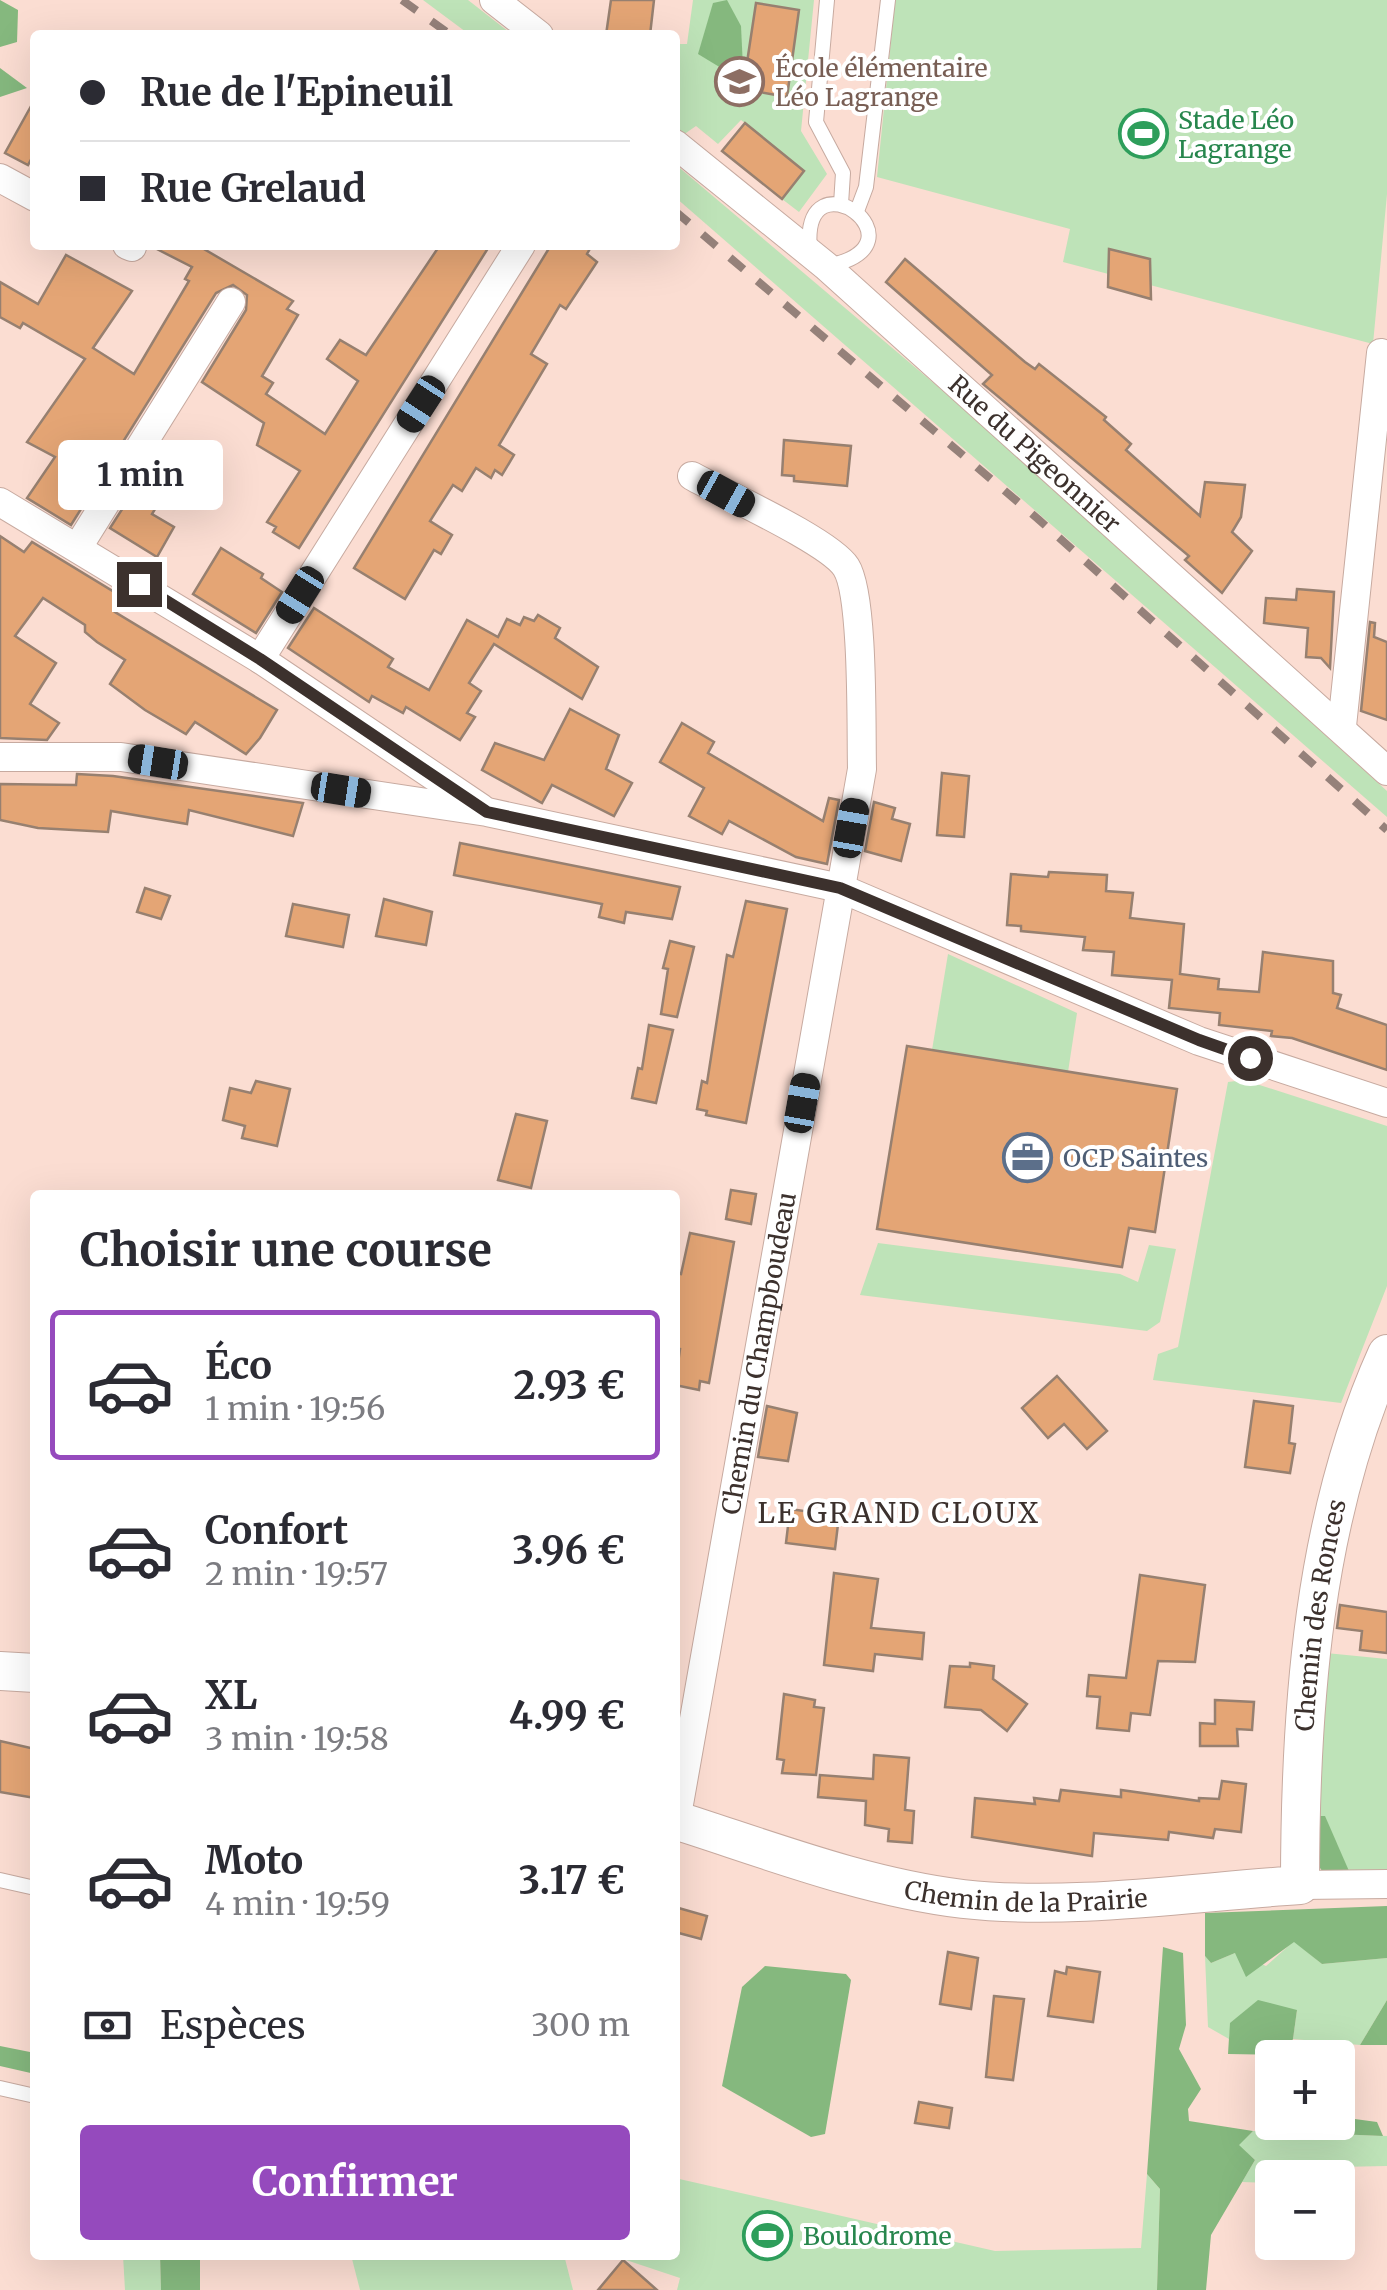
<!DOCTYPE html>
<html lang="fr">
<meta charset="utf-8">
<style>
:root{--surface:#fff;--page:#f2f2f3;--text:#2b2b33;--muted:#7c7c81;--line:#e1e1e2;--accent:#954abd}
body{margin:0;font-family:Merriweather,serif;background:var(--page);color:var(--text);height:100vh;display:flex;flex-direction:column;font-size:38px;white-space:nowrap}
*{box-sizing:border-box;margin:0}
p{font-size:32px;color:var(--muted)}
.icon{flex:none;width:55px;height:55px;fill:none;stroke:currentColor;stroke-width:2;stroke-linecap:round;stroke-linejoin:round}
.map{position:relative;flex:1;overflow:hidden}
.drawer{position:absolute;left:30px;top:1190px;width:650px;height:1070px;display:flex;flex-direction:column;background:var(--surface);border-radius:10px;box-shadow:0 10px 40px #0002}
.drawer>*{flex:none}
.guide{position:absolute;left:30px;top:30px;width:650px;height:220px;border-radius:10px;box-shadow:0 10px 40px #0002;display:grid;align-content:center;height:220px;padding:0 50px;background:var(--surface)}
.tools{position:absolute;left:1255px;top:2040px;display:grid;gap:20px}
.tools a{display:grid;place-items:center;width:100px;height:100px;border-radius:10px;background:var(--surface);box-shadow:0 10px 40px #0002;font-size:50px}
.end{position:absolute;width:45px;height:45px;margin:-22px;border:12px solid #3c312d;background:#fff;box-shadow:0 0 0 5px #fff}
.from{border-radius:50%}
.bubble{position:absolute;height:70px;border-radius:10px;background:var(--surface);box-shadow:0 10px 40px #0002;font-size:32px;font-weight:700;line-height:70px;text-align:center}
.car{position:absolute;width:30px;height:60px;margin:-30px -15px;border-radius:12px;box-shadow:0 0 8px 2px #0007;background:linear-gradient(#222 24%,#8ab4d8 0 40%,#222 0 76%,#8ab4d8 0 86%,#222 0)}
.guide b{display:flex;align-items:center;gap:35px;height:95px;font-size:38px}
.guide b+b{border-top:2px solid var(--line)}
.guide i{width:25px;height:25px;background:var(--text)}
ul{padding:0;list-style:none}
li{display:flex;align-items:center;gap:30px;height:150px;margin:0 20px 15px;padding:0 30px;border:5px solid transparent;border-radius:10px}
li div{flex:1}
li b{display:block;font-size:38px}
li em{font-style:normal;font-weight:700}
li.current{border-color:var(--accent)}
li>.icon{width:90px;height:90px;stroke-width:1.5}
h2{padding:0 50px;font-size:45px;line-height:120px}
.pay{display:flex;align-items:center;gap:25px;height:110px;padding:0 50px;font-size:38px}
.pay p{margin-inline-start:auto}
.action{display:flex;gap:20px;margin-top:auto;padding:20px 50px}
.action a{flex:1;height:115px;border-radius:10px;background:var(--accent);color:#fff;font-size:40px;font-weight:700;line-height:115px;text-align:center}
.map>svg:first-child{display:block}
</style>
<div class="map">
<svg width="1387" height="2290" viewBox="0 0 1387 2290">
<rect width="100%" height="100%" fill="#fbddd2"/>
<g fill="#bee3b8">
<path d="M423 0H468L513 35H470Z"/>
<path d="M693 0H814L801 131 827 174 799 212 782 199 804 171 741 120 718 144 696 126 683 135 675 129V44H687Z"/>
<path d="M895 0H1387V194L1373 344 1063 262 1070 229 877 177Z"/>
<path d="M675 164 975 418 1387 791V817L675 197Z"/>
<path d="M948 954 1077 1013 1068 1072 932 1050Z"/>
<path d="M1244 1080 1387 1126V1286L1341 1403 1153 1380 1158 1354 1178 1347 1228 1082Z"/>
<path d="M878 1243 1120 1274 1138 1282 1149 1245 1176 1249 1160 1322 1147 1331 860 1295Z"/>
<path d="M1326 1653 1387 1659V1871H1322L1314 1765Z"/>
<path d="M1294 1941 1322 1964 1387 1958V2000L1360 2045 1293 2039 1297 2010 1231 2023 1229 2039 1208 2027 1205 1956 1211 1963 1235 1953 1266 1966Z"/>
<path d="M1253 2131 1387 2136V2166L1288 2168 1280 2177 1272 2178V2183L1242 2182 1255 2160 1238 2145Z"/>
<path d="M1147 2174 1160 2189 1157 2290H677L680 2278 611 2255H675V2178L995 2251 1141 2248Z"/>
<path d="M123 2255H160L161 2290H125Z"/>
<path d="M351 2255H564L573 2290H360Z"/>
</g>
<g fill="#85b87e">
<path d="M0 0 18 10 17 42 0 47Z"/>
<path d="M727 0 741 26 743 68 731 74 698 54 713 3Z"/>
<path d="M0 68 27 88 0 97Z"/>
<path d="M1311 1816H1325L1349 1871H1322L1309 1851Z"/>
<path d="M1387 1906V1958L1322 1964 1294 1942 1246 1977 1235 1953 1211 1963 1205 1956V1913Z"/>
<path d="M1163 1947 1183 1953 1186 2025 1179 2049 1201 2089 1188 2109 1189 2121 1253 2131 1239 2145 1255 2160 1211 2235 1206 2290H1157L1160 2189 1147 2174Z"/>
<path d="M765 1966 846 1974 851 1980 825 2134 811 2137 722 2086 742 1987Z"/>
<path d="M1258 2000 1297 2010 1293 2039 1284 2055 1228 2054 1230 2023Z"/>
<path d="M1387 2000V2045H1360Z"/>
<path d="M0 2046 35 2053V2074L0 2066Z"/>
<path d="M1340 2117 1377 2122 1383 2136 1336 2134Z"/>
<path d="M160 2255H200V2290H161Z"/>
</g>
<g fill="#e4a575" stroke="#978070" stroke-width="2.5">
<path d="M611 0H654L650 35H606Z"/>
<path d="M756 3 799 10 787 97 743 89Z"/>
<path d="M35 99V152L28 165 5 153Z"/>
<path d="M745 123 804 171 782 199 722 151Z"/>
<path d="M149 245H197L293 301 287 309 298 315 262 376 273 383 266 394 325 434 358 381 327 359 340 340 366 355 440 245H490L299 548 273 532 276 527 267 522 300 471 257 445 264 423 202 382 246 310 247 295 233 285 216 293 71 525 27 498 55 457 27 442 85 359 23 323 20 328 0 317V282L38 304 66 255 132 291 93 348 134 374 189 281 185 279 192 267Z"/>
<path d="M551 245H592L587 254 597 262 566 309 560 305 531 354 547 364 499 445 514 455 502 475 495 470 491 478 476 468 462 491 453 485 430 521 452 535 441 554 434 550 405 599 354 568Z"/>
<path d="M1109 249 1150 259 1151 299 1108 287Z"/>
<path d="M905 259 1025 362 1035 369 1039 364 1106 417 1104 420 1131 444 1126 450 1200 516 1205 482 1245 485 1241 517 1232 532 1252 551 1222 593 1185 560 1189 556 983 384 992 375 886 282Z"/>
<path d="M784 440 851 446 847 486 794 481V476L782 475Z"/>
<path d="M146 472 169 486 152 514 174 527 157 557 110 528Z"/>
<path d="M0 536 24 552 32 542 124 598 115 612 277 710 260 738 246 754 195 722 186 734 145 710 110 684 125 660 97 642 85 632V625L43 598 15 636 56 663 30 704 59 723 47 740 0 738Z"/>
<path d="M221 548 263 574 261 578 282 592 256 633 193 594Z"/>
<path d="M1297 589 1334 592 1330 668 1321 658 1306 657 1308 628 1264 623 1266 598 1296 600Z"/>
<path d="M314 608 393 659 388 667 429 690 467 620 498 637 507 619 520 625 524 617 534 621 538 615 560 628 555 638 598 667 582 699 494 644 469 683 481 691 467 713 475 717 460 740 406 707 403 713 372 696 369 702 288 648Z"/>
<path d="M1370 622 1375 623 1374 637 1387 642V720L1361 711Z"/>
<path d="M570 709 619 735 606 769 632 783 614 816 552 785 542 803 482 770 495 743 544 760Z"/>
<path d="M682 723 714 742 708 753 823 821 829 798 839 800 827 864 796 857 729 821 722 834 689 816 704 788 660 762Z"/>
<path d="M942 773 969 776 964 837 937 835Z"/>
<path d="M77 774 113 776 303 803 293 836 189 810 187 824 111 811 108 832 38 828 0 820V784L76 785Z"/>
<path d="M874 802 895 808 892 819 910 824 901 861 865 851Z"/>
<path d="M460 843 680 887 672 919 626 912 624 923 599 917 602 904 454 875Z"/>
<path d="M1049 872 1107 875 1106 891 1133 893 1130 918 1184 924 1180 974 1219 979 1218 989 1259 992 1263 952 1333 961V993L1341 995 1337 1008 1387 1025V1070L1292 1038 1271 1036 1272 1031 1219 1025 1220 1013 1169 1008 1172 980 1112 975 1114 952 1083 950 1085 937 1021 931V926L1007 925 1011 874 1048 877Z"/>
<path d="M145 888 170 896 161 919 137 912Z"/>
<path d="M384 899 432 912 426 945 376 936Z"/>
<path d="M746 901 787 909 746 1123 706 1115 707 1111 697 1109 702 1081 707 1083 727 955 733 957Z"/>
<path d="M293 904 349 915 343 947 286 936Z"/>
<path d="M670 941 694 947 677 1017 661 1014 668 969 663 968Z"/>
<path d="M649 1025 673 1030 656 1103 632 1098 638 1068 642 1069Z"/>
<path d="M907 1046 1177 1089 1155 1232 1129 1228 1122 1267 877 1229Z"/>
<path d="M256 1081 290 1089 277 1146 242 1138 245 1126 223 1120 230 1088 251 1093Z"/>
<path d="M516 1114 547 1121 531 1188 498 1180Z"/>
<path d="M731 1190 756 1194 751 1224 726 1219Z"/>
<path d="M690 1233 734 1242 709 1383 700 1381 699 1390 675 1385 680 1349 675 1348V1273L681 1274Z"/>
<path d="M1057 1376 1107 1431 1087 1449 1064 1424 1048 1438 1022 1408Z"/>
<path d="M1254 1401 1293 1406 1289 1443 1295 1444 1290 1473 1245 1467Z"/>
<path d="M767 1406 797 1413 788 1461 758 1457Z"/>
<path d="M790 1509 839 1516 835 1549 786 1543Z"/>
<path d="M834 1573 878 1579 871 1628 924 1633 922 1659 875 1654 873 1671 824 1665Z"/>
<path d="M1140 1575 1205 1585 1195 1662 1158 1661 1150 1715 1131 1713 1129 1731 1097 1728 1100 1697 1087 1696 1089 1675 1126 1678Z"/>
<path d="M1340 1605 1387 1612V1653L1360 1650 1362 1631 1337 1628Z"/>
<path d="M970 1663 994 1666 993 1679 1027 1704 1007 1731 981 1710 945 1707 950 1666 970 1667Z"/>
<path d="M784 1694 815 1700 814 1707 824 1708 816 1775 782 1773 784 1760 777 1759Z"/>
<path d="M1215 1700 1254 1702 1252 1730 1237 1729 1238 1746H1200V1723L1215 1724Z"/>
<path d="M0 1741 35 1749V1798L0 1792Z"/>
<path d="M874 1755 909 1758 905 1810 914 1811 912 1843 888 1841 889 1829 865 1825 866 1801 818 1797 820 1775 873 1779Z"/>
<path d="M1222 1781 1246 1784 1241 1832 1215 1829 1213 1838 1169 1832 1168 1840 1094 1833 1092 1856 972 1837 975 1798 1035 1804 1034 1798 1059 1801 1061 1790 1121 1797V1790L1199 1801V1798L1219 1799Z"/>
<path d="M675 1907 707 1916 701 1939 675 1932Z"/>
<path d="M948 1952 978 1958 971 2009 940 2004Z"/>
<path d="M1067 1967 1100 1972 1093 2022 1048 2016 1055 1971 1066 1974Z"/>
<path d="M994 1996 1024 1999 1013 2080 986 2077Z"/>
<path d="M919 2102 952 2108 949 2128 915 2123Z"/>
<path d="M623 2260 657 2290H598Z"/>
</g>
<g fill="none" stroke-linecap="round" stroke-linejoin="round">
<defs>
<g id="lane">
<path d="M827 0 816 122 843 173 841 204"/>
<path d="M857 211 866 187 888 0"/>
<path d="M810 250C800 148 934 245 827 266"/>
<path d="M0 1880 35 1888"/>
<path d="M0 2088 35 2096"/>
</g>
<g id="street">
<path d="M494 0 539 35"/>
<path id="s1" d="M675 144 826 266 1387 771"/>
<path d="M0 178 35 197"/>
<path d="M127 245 132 247"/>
<path d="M0 502 260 659 481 808"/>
<path d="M78 547 231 302"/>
<path d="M260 659 521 245"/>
<path d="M1342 726 1381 353"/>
<path d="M0 757H121L487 812 840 888 1199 1041 1387 1103"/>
<path id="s2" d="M676 1821 862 769C861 730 864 595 846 567 829 541 724 494 692 476"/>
<path d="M1300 1885 1387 1884"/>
</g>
<g id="secondary">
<path d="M0 1671 35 1673"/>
<path id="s3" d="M675 1820C769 1850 864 1887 963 1899 1070 1911 1192 1892 1300 1885 1300 1708 1313 1518 1387 1354"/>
</g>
</defs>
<use href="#lane" stroke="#c7aaa0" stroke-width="16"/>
<use href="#street" stroke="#c7aaa0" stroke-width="30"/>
<use href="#secondary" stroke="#c7aaa0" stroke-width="40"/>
<use href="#lane" stroke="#fff" stroke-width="14"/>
<use href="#street" stroke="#fff" stroke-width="28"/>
<use href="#secondary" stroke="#fff" stroke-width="38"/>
<g stroke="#95817a" stroke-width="8" stroke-dasharray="18 18" stroke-linecap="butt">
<path d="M402 0 451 35"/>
<path d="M675 211 1038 519 1387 830"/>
</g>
</g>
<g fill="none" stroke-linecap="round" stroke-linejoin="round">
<path stroke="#3c312d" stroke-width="12" d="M139 584 260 659 487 812 840 888 1199 1040 1250 1058"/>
</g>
<defs>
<symbol id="school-ring" viewBox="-11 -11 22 22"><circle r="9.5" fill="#fff" stroke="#8d6e63" stroke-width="1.5"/><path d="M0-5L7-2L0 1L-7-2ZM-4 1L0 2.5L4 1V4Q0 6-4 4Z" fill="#8d6e63"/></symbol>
<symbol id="stadium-ring" viewBox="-11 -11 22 22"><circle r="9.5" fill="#fff" stroke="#2e9e5b" stroke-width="1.5"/><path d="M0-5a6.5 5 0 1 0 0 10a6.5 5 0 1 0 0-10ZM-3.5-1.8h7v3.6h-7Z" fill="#2e9e5b"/></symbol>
<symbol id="office-ring" viewBox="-11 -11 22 22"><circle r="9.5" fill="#fff" stroke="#5c6f8a" stroke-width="1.5"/><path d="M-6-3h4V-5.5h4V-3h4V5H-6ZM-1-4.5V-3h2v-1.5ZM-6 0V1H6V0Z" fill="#5c6f8a"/></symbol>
</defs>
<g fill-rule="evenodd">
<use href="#school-ring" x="712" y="54" width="55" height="55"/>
<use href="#stadium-ring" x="1116" y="106" width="55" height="55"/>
<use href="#office-ring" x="1000" y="1130" width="55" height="55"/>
<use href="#stadium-ring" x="740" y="2208" width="55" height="55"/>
</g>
<g text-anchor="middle" stroke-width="8" stroke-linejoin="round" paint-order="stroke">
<g font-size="25" fill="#785e54" stroke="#fff" text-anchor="start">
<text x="775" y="77">École élémentaire<tspan x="775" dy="29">Léo Lagrange</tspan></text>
</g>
<g font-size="25" fill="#27864d" stroke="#fff" text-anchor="start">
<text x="1178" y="129">Stade Léo<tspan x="1178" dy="29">Lagrange</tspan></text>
<text x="803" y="2245">Boulodrome</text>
</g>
<g font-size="25" fill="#3c312d" stroke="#fff">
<text dy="9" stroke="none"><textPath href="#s1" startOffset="475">Rue du Pigeonnier</textPath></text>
<text dy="9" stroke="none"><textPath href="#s2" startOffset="475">Chemin du Champboudeau</textPath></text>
<text dy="9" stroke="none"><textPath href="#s3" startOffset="908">Chemin des Ronces</textPath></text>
<text dy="9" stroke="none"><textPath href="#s3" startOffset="362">Chemin de la Prairie</textPath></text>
</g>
<g font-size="25" fill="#4e5e75" stroke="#fff" text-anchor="start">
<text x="1063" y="1167">OCP Saintes</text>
</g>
<g font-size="28" letter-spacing="2.5" fill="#3c312d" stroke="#fff">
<text x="899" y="1523">LE GRAND CLOUX</text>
</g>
</g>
</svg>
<div class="tools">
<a>+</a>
<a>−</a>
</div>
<i class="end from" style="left:1250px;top:1058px"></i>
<i class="end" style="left:139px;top:584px"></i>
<div class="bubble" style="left:58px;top:440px;width:165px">1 min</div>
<i class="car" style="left:421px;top:404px;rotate:213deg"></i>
<i class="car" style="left:726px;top:494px;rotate:119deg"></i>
<i class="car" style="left:300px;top:595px;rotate:212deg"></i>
<i class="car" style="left:158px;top:762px;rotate:279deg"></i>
<i class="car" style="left:341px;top:790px;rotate:99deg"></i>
<i class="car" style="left:851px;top:828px;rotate:10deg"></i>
<i class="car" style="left:802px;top:1103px;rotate:10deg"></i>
<div class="guide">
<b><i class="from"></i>Rue de l'Epineuil</b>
<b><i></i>Rue Grelaud</b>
</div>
<section class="drawer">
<h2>Choisir une course</h2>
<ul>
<li class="current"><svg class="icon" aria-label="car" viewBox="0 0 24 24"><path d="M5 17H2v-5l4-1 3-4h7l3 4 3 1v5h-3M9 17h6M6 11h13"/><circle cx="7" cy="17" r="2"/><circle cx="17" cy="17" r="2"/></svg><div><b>Éco</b><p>1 min · 19:56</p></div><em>2.93 €</em></li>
<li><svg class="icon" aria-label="car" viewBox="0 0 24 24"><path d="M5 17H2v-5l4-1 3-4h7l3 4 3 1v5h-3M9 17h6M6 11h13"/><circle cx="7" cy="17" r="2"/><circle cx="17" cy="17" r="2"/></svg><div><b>Confort</b><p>2 min · 19:57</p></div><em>3.96 €</em></li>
<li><svg class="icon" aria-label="car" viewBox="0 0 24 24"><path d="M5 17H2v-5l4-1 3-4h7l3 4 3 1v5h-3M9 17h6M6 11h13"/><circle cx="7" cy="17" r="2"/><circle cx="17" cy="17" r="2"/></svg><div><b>XL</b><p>3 min · 19:58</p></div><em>4.99 €</em></li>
<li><svg class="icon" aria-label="car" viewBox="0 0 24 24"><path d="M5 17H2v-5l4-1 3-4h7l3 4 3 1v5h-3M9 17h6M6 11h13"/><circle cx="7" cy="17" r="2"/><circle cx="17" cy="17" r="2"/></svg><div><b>Moto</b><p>4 min · 19:59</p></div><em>3.17 €</em></li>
</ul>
<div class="pay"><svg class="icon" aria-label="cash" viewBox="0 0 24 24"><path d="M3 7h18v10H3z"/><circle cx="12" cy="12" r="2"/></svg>Espèces<p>300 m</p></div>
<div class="action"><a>Confirmer</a></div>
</section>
</div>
